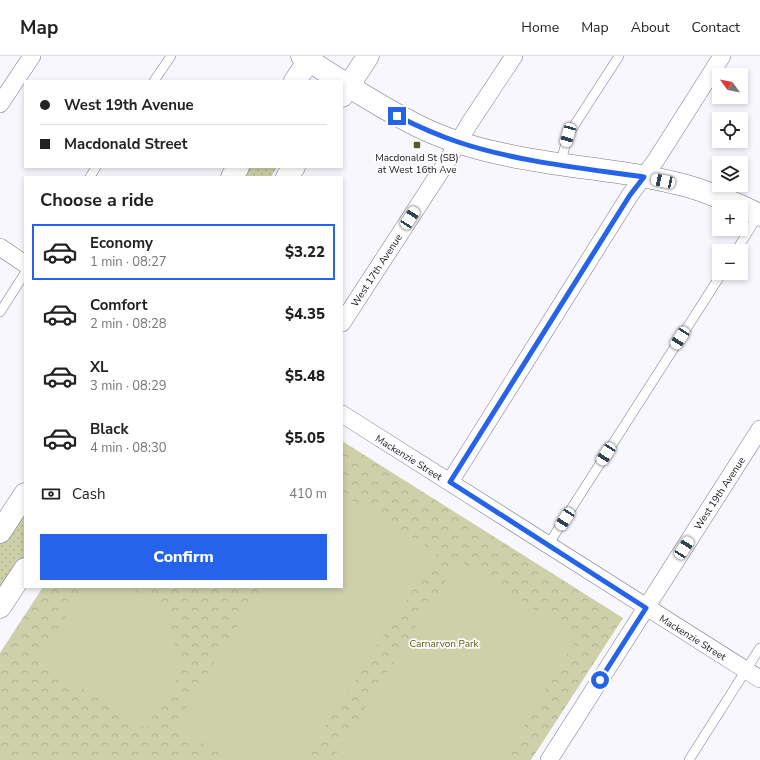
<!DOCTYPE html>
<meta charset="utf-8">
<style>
:root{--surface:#fff;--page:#f2f2f2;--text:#222;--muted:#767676;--line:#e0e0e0;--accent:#2563eb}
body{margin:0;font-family:"Nunito Sans",sans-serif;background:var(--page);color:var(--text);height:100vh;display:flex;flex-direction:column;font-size:15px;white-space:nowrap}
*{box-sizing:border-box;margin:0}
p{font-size:13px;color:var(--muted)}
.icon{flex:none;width:22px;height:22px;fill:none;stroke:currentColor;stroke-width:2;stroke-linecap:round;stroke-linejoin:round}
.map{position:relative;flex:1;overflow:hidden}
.sheet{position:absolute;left:24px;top:120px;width:319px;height:412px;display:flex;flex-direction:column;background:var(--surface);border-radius:0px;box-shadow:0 2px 6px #0003}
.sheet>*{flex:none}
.banner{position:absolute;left:24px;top:24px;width:319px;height:88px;border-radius:0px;box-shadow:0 2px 6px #0003;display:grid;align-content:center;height:88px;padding:0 16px;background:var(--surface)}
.needle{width:26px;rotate:302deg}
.controls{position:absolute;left:712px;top:12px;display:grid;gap:8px}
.controls a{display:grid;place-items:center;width:36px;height:36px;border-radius:0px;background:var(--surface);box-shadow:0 2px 6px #0003;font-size:20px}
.end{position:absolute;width:18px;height:18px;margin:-9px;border:5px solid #2563eb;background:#fff;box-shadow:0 0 0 2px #fff}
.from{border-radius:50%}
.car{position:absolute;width:12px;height:24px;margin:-12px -6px;border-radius:5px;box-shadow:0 0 3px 1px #0007;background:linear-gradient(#fff 24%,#345 0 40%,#fff 0 76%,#345 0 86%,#fff 0)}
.banner b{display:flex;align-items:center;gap:14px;height:38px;font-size:15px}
.banner b+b{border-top:1px solid var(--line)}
.banner i{width:10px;height:10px;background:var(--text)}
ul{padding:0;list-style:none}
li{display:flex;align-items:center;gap:12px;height:56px;margin:0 8px 6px;padding:0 8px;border:2px solid transparent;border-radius:0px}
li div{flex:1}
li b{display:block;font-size:15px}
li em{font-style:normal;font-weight:800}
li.selected{border-color:var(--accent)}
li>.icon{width:36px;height:36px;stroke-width:1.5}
h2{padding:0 16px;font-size:18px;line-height:48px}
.pay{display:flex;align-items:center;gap:10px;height:44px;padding:0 16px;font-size:15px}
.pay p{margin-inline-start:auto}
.action{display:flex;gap:8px;margin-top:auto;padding:8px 16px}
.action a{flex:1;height:46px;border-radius:0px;background:var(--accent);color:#fff;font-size:16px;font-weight:800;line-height:46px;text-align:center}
header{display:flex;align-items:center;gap:24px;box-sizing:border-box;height:56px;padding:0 20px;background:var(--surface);border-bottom:1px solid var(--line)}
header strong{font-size:19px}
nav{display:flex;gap:22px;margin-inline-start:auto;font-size:14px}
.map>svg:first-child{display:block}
</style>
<header>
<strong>Map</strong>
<nav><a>Home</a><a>Map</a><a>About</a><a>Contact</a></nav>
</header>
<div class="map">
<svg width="760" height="704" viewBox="0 0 760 704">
<defs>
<pattern id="grass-dots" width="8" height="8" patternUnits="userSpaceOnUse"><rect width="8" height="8" fill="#cdd0a9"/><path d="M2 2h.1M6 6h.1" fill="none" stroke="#afb291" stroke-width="1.8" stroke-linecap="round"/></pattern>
<pattern id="park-crowns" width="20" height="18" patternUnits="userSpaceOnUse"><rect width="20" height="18" fill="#cdd0a9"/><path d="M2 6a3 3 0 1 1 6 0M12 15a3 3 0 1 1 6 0" fill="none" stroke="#afb291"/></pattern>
</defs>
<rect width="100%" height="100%" fill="#f7f7fd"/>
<g fill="url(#grass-dots)">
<path d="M248 111H277L271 121H241Z"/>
<path d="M25 450V506L0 542V488Z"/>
</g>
<path fill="url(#park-crowns)" d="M342 385 623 562 531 704H0V597L43 531H342Z"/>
<g fill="#cdd0a9">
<path d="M342 438 437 497 303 704H229L175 669 262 531H342Z"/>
<path d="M459 504 578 581 503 704H332Z"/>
<path d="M86 531H131L170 561 180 617 146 672 37 604Z"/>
</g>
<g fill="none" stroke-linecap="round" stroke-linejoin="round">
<defs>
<g id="lane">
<path d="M154 25 171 0"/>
<path d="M560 109 568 79 619 0"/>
<path d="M90 121 96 111"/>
<path d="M736 195 759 158"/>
<path d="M0 256 25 217"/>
<path d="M548 489 722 217"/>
<path d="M689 704 760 592"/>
</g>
<g id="street">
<path d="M0 48 32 0"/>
<path d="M0 191 25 208"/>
<path d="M342 267 446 107 469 68 514 0"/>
<path d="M342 358 760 623"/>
<path d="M450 426 630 139 656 104 722 0"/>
<path d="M549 704 760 373"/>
</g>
<g id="secondary">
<path d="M302 0 341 25"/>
<path d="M295 25 312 0"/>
<path d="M342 26C367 42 392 57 418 70 446 84 477 93 507 99 566 112 629 114 687 130 712 137 736 148 760 159"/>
<path d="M342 40 368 0"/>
<path d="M232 121 238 111"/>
<path d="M287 121 294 111"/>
<path d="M0 476 25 438"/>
<path d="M0 551 25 513"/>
</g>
</defs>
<use href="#lane" stroke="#757791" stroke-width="10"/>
<use href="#street" stroke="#757791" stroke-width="18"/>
<use href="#secondary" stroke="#757791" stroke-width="23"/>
<use href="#lane" stroke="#fff" stroke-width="9"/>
<use href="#street" stroke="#fff" stroke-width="17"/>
<use href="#secondary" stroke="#fff" stroke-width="22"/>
</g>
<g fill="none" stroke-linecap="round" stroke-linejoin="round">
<path stroke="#2563eb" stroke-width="5" d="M397 60C417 70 437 79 458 86 518 106 582 112 644 121L630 139 450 426 646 552 600 624"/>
</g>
<rect fill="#575a27" stroke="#fff" stroke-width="1.5" x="413" y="85" width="8" height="8" rx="2"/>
<g text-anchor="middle" stroke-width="3.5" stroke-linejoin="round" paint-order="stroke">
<g font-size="10" fill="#14151e" stroke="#fff">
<text x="417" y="105">Macdonald St (SB)<tspan x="417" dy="12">at West 16th Ave</tspan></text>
</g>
<g font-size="10" fill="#14151e" stroke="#fff">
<text transform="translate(376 214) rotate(-57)" y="4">West 17th Avenue</text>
<text transform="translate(409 401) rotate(32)" y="4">Mackenzie Street</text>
<text transform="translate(719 437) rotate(-57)" y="4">West 19th Avenue</text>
<text transform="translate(693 581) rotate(32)" y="4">Mackenzie Street</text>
</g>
<g font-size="10" fill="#585a0d" stroke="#fff">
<text x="444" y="591">Carnarvon Park</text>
</g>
</g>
</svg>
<div class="controls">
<a><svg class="needle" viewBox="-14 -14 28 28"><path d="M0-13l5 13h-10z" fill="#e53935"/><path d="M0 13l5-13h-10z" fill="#767676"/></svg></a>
<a><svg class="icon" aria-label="locate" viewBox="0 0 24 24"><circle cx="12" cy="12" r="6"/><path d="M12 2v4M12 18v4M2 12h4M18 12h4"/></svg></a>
<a><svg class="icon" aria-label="layers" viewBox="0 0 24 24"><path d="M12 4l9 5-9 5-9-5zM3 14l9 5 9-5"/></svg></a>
<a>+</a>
<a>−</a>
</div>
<i class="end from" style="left:600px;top:624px"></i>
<i class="end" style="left:397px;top:60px"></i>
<i class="car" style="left:568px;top:79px;rotate:196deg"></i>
<i class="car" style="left:663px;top:125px;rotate:282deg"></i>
<i class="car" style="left:410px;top:162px;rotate:33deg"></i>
<i class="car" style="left:680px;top:282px;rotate:213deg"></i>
<i class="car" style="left:606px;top:398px;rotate:213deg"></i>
<i class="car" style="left:565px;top:463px;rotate:213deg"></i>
<i class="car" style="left:684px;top:492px;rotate:33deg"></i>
<div class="banner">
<b><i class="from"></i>West 19th Avenue</b>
<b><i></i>Macdonald Street</b>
</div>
<section class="sheet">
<h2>Choose a ride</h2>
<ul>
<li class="selected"><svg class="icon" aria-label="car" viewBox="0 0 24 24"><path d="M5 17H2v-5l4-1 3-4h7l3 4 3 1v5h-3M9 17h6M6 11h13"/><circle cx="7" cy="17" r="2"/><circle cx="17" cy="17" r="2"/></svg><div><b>Economy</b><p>1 min · 08:27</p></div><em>$3.22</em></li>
<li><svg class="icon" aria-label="car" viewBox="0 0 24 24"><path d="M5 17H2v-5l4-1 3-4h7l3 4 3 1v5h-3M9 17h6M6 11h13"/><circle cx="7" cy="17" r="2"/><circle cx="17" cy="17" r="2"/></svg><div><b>Comfort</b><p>2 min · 08:28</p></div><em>$4.35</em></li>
<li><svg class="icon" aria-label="car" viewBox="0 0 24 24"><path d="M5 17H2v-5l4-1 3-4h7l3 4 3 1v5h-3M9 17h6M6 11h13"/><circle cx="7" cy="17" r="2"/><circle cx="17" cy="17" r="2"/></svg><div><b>XL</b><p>3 min · 08:29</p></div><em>$5.48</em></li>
<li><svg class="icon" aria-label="car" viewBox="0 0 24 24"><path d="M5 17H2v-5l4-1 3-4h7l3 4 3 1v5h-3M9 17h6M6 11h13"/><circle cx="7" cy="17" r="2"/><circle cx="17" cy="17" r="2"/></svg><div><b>Black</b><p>4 min · 08:30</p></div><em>$5.05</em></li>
</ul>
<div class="pay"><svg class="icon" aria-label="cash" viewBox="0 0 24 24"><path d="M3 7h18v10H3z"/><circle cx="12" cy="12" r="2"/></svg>Cash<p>410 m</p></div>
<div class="action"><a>Confirm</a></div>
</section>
</div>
